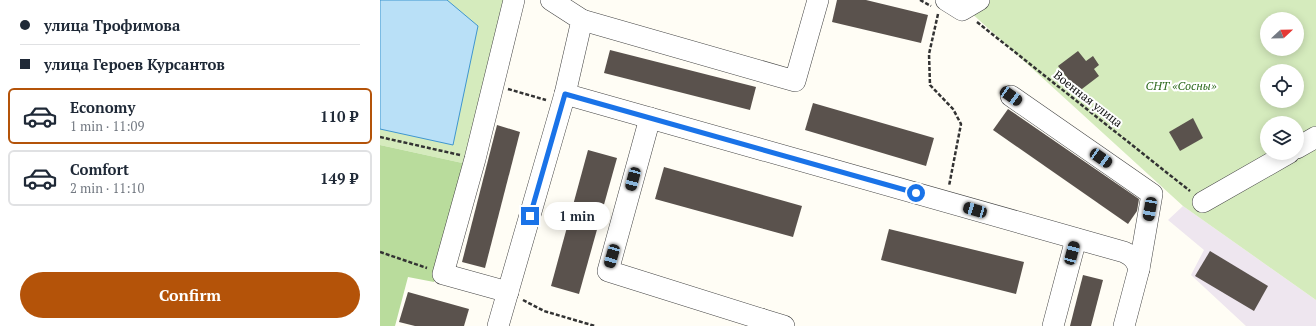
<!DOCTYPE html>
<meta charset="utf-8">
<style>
:root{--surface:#fff;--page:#f2f2f3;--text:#1f2937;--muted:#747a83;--line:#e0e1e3;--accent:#b45309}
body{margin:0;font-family:"PT Serif",serif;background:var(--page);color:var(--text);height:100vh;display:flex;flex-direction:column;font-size:15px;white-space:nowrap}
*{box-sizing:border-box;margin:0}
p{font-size:13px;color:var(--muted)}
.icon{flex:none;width:22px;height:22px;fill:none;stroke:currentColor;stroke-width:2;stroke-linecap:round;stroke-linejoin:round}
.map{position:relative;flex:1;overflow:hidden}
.drawer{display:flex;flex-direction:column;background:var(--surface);width:380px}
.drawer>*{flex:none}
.guide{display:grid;align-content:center;height:88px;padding:0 20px;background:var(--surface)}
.needle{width:26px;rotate:68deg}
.fabs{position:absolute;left:880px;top:12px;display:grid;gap:8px}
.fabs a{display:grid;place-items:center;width:44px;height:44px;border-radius:50%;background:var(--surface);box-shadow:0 2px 10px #0003;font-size:20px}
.end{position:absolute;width:18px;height:18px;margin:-9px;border:5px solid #1a73e8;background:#fff;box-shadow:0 0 0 2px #fff}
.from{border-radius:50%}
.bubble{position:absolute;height:28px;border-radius:14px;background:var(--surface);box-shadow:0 2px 10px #0003;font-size:13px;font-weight:600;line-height:28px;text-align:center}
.car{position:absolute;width:12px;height:24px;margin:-12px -6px;border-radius:5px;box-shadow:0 0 3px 1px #0007;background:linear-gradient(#222 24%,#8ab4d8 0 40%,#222 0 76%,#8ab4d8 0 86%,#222 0)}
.guide b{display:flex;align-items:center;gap:14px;height:38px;font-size:15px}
.guide b+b{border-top:1px solid var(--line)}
.guide i{width:10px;height:10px;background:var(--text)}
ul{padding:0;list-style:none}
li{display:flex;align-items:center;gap:12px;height:56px;margin:0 8px 6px;padding:0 12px;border:2px solid var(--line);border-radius:6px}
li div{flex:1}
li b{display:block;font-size:15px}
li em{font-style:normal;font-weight:600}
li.current{border-color:var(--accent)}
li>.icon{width:36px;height:36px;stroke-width:1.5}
.cta{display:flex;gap:8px;margin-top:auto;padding:8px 20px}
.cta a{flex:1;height:46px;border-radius:24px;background:var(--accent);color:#fff;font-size:16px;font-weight:600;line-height:46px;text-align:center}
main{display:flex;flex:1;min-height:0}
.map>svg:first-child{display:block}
</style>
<main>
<section class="drawer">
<div class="guide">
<b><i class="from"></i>улица Трофимова</b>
<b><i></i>улица Героев Курсантов</b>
</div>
<ul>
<li class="current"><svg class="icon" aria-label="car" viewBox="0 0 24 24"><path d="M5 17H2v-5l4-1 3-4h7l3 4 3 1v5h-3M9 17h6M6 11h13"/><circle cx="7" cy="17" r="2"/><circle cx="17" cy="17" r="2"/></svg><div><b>Economy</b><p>1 min · 11:09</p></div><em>110 ₽</em></li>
<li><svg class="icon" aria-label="car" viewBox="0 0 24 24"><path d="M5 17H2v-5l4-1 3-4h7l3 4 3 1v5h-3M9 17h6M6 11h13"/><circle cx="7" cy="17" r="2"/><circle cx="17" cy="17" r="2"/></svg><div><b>Comfort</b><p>2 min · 11:10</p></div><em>149 ₽</em></li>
</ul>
<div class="cta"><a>Confirm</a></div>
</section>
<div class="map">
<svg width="936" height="326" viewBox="0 0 936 326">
<rect width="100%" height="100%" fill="#fffdf5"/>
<path fill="#eee6ef" d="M803 206 936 300V326H866L811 275 824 250 788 220Z"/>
<g fill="#d5ebbd" fill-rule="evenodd">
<path d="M0 0H128L87 164 0 145Z"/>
<path d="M577 0H936V300L803 206ZM887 19H917V49H887ZM887 71H917V101H887ZM887 123H917V153H887Z"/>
</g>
<path fill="#b9dc9c" d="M0 145 87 164 54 282 28 277 15 326H0Z"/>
<path fill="#b9e0f7" stroke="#3f96cf" d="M0 0H67L98 26 73 145 0 129Z"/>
<g fill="#5a524d">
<path d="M457 0H486L548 15 541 43 452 22Z"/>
<path d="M230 50 376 87 370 110 224 73Z"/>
<path d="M698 51 706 61 713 56 719 65 714 69 719 76 698 92 678 66Z"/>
<path d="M433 103 554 138 546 166 425 130Z"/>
<path d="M628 109 759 199 757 211 748 224 613 130Z"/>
<path d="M813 118 823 138 800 151 789 132Z"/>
<path d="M117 125 140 132 105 268 82 262Z"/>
<path d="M208 150 237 158 199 294 171 286Z"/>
<path d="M284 167 422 206 413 237 275 199Z"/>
<path d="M509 229 644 262 636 294 501 260Z"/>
<path d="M830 251 888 286 874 311 815 276Z"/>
<path d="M703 275 723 280 711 326H690Z"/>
<path d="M28 292 89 309 84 326H35L19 322Z"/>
</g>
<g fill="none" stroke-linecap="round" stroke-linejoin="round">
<defs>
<g id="minor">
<path d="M171 0 202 20 185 94 744 252C753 256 756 260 759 269L744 326"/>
<path d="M566 0 582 10 599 0"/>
<path d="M202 20 415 81 438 0"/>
<path d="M631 96 772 194 759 269"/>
<path d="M270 118 228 271 381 319"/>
<path d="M917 148 936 137"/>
<path d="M823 202 909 153"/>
<path d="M128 292 63 274 95 159 134 0"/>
<path d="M118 326 185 94"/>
<path d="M379 326 381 319 404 326"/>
<path d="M673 326 696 239"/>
</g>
</defs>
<use href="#minor" stroke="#444" stroke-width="22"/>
<g stroke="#333" stroke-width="2.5" stroke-dasharray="4 2" stroke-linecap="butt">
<path d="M540 0 551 6"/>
<path d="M558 14 549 54 550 85 573 109 581 124 569 186"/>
<path d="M597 22 810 191"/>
<path d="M128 89 166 100"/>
<path d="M0 137 80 155"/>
<path d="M0 252 47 268"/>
<path d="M143 300 164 311 215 326"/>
</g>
<use href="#minor" stroke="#fff" stroke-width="21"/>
</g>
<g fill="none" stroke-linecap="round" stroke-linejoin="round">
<path stroke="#1a73e8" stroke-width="5" d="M150 216 185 94 536 193"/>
</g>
<g text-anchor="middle" stroke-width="4" stroke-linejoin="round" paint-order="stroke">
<g font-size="12" font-style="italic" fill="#2f6b1f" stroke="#fff">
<text x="801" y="90">СНТ «Сосны»</text>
</g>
<g font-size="12" fill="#111" stroke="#fff">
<text transform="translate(708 99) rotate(38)" y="4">Военная улица</text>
</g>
</g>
</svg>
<div class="fabs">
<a><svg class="needle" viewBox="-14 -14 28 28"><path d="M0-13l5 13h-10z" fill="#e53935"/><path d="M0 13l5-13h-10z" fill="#747a83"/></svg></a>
<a><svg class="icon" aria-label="locate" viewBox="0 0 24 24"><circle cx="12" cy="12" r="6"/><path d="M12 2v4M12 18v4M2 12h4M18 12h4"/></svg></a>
<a><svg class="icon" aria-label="layers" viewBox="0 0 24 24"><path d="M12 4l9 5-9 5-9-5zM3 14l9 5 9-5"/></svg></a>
</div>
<i class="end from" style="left:536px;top:193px"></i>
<i class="end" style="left:150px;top:216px"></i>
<div class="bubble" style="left:164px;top:202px;width:66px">1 min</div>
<i class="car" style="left:631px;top:96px;rotate:125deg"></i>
<i class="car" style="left:721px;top:158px;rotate:125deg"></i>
<i class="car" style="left:253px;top:179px;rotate:195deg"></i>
<i class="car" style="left:770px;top:209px;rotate:190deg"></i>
<i class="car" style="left:595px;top:210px;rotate:286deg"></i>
<i class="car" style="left:692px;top:253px;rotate:15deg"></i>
<i class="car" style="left:232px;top:256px;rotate:196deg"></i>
</div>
</main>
